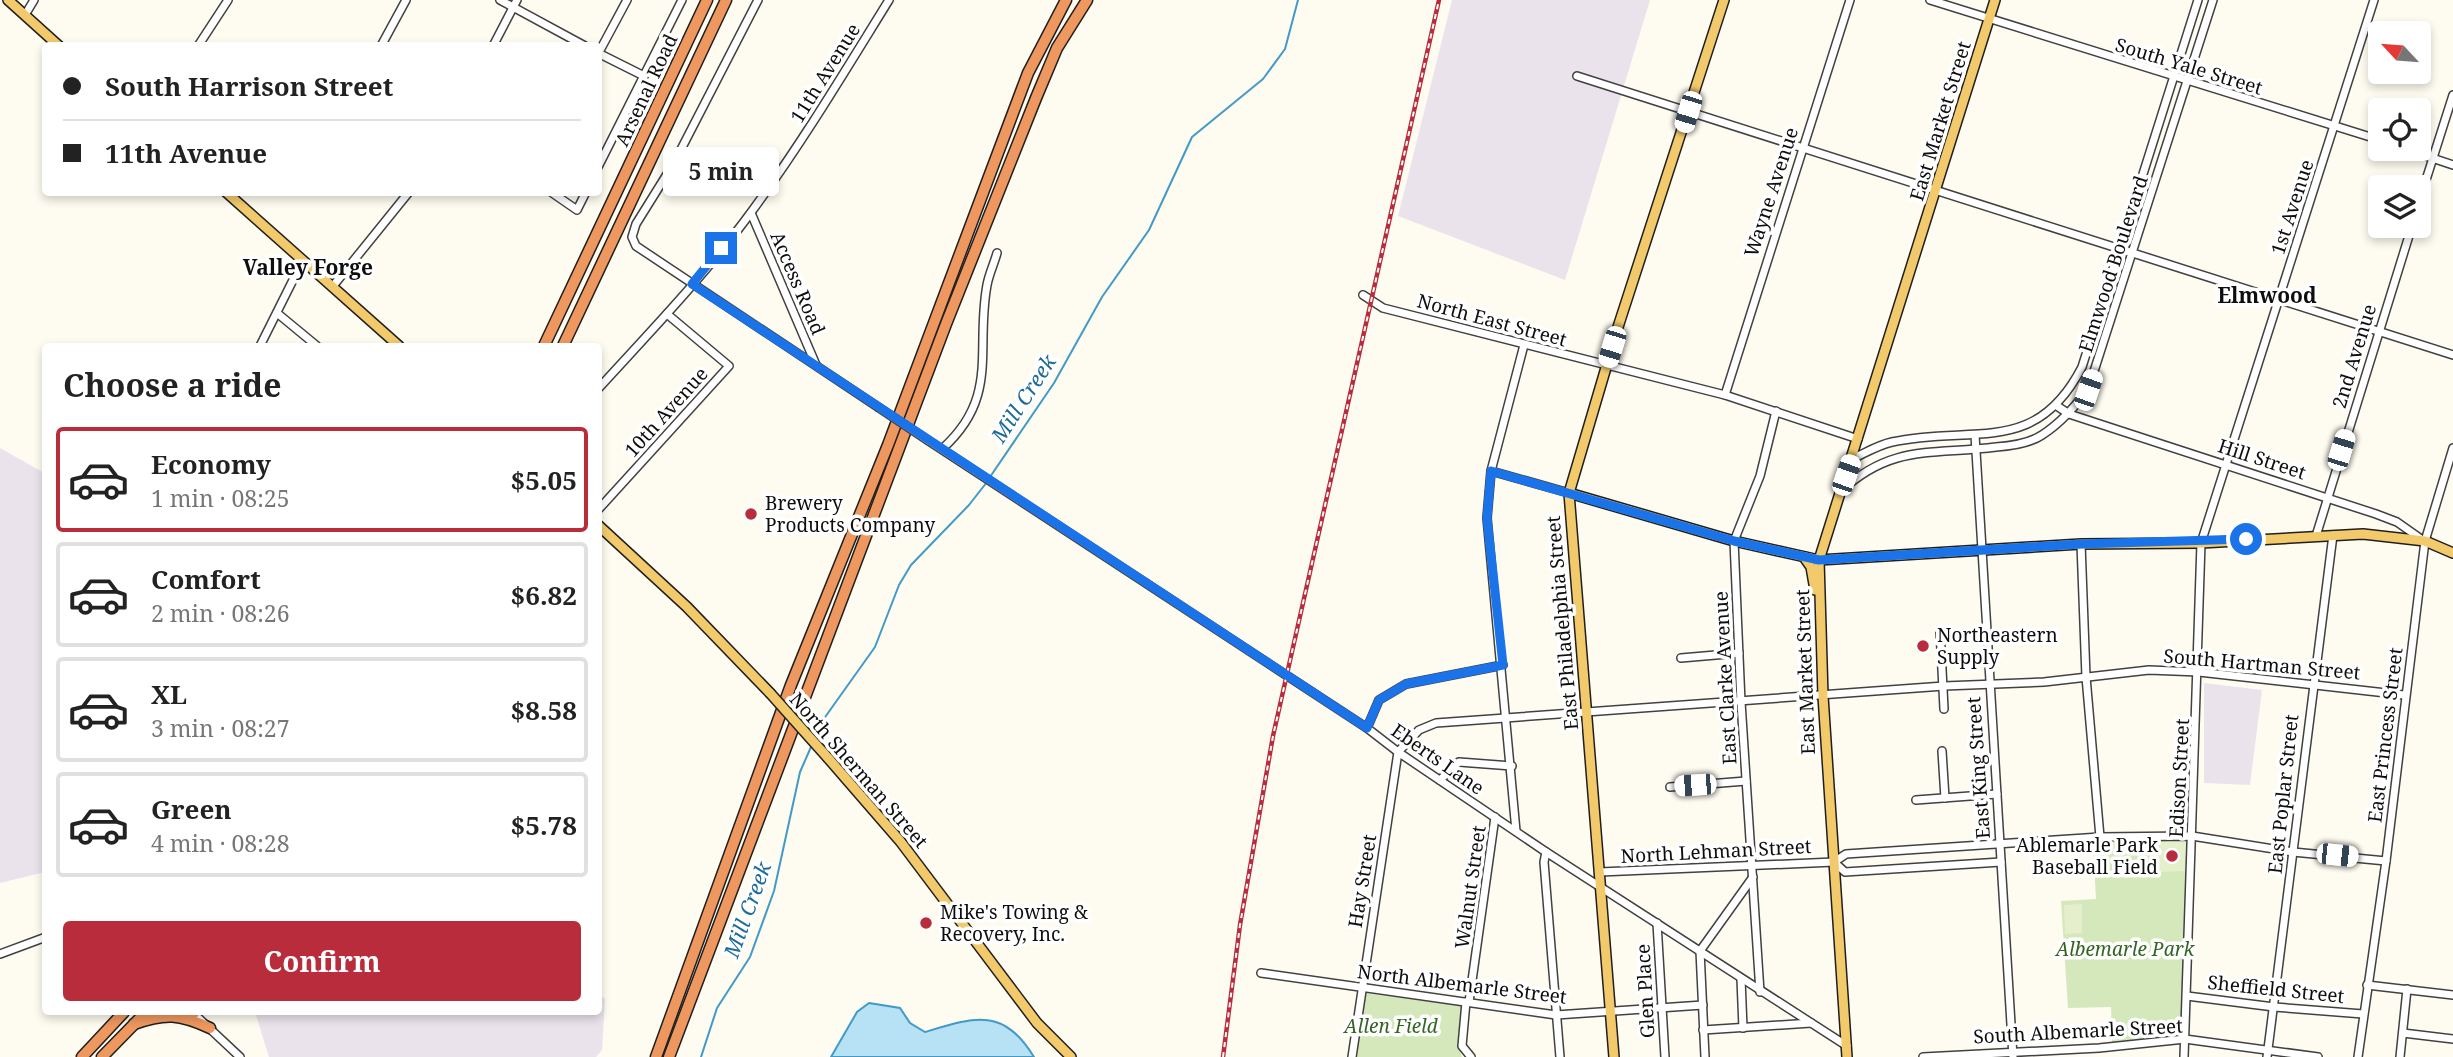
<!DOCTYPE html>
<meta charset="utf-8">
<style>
:root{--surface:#fff;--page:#f2f2f2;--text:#222;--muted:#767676;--line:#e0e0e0;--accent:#b92c3b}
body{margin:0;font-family:"Noto Serif",serif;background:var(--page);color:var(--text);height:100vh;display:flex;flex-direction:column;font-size:26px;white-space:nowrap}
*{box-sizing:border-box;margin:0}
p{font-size:23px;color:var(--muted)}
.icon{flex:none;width:38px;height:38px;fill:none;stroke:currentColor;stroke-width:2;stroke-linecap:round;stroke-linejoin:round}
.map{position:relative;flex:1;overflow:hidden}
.panel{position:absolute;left:42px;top:343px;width:560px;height:672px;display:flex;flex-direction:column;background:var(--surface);border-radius:7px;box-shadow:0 4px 10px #0003}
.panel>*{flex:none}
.top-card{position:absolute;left:42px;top:42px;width:560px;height:154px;border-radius:7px;box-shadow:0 4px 10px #0003;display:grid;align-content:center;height:154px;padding:0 21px;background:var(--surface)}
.needle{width:46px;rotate:296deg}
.tools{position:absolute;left:2368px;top:21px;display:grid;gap:14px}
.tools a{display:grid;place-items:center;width:63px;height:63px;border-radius:7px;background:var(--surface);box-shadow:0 4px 10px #0003;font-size:35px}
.end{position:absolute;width:32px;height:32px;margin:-16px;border:9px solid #1a73e8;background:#fff;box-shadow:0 0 0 4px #fff}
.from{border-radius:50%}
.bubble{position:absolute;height:49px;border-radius:7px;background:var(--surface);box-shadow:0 4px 10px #0003;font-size:23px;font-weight:700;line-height:49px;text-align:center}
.car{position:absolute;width:21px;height:42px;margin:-21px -10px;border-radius:9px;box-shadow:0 0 5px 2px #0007;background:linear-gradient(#fff 24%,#345 0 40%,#fff 0 76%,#345 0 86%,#fff 0)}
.top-card b{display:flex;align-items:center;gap:24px;height:66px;font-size:26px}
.top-card b+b{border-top:2px solid var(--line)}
.top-card i{width:18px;height:18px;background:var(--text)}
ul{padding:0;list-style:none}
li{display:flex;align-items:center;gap:21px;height:105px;margin:0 14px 10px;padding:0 7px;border:4px solid var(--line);border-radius:7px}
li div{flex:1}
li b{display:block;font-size:26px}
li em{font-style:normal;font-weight:700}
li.on{border-color:var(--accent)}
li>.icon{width:63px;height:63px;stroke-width:1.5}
h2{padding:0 21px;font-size:32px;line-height:84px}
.action{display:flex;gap:14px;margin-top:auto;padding:14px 21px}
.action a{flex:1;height:80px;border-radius:7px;background:var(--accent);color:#fff;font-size:28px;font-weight:700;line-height:80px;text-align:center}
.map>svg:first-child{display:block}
</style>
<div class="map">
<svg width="2453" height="1057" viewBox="0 0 2453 1057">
<rect width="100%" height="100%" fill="#fefbf0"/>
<g fill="#ebe3ec">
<path d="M1452 0H1650L1565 280 1398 216Z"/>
<path d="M0 448 46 474 45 872 0 883Z"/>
<path d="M2204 683 2262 690 2250 785 2204 783Z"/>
<path d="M599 994 605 999 602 1050 596 1057H269L255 1012H598Z"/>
</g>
<g fill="#d5e8bb">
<path d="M2188 839 2182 1037 2112 1042 2111 1007 2068 1008 2061 901 2096 899 2093 842Z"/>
<path d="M1365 993 1462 1006 1458 1044 1462 1057H1356Z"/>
</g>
<g fill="#e5efcc">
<path d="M2157 841H2187L2186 871 2157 872Z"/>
<path d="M2082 904V933L2065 934 2064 905Z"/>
</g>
<path fill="#b7e1f4" stroke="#419ac7" stroke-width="2" d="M869 1003 900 1008 910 1023 925 1032C975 1017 1003 1007 1034 1057H831L857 1012Z"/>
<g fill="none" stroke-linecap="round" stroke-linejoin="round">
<g stroke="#419ac7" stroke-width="2">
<path d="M990 477 1054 383 1102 297 1149 230 1192 137 1263 79 1285 49 1298 0"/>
<path d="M815 739 823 720 875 647 899 585 911 565 969 505 987 482"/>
<path d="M701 1057 717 1008 750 957 774 891 800 772 811 747"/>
</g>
<defs>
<g id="minor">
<path d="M500 0 585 46"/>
<path d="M758 0 674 163 636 224 632 237 636 246 878 407"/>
<path d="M1930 0 2380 140"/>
<path d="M25 15 34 0"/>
<path d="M198 46 228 0"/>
<path d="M381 46 406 0"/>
<path d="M493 46 517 0"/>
<path d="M598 53 644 76"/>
<path d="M598 54 627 0"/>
<path d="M1577 76 2453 355"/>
<path d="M2405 149 2453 165"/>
<path d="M598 167 682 0"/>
<path d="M551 192 577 210 586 192"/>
<path d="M2418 205 2453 95"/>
<path d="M751 213 816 365"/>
<path d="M333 286 409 192"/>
<path d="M1363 295 1383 308 1725 395 1858 439"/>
<path d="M277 313 317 346"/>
<path d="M260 346 303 260"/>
<path d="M598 389C651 331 706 274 752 211 802 143 845 71 889 0"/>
<path d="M1725 395 1850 0"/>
<path d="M2057 406 2069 414 2376 514 2397 522 2424 541"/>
<path d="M1975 435 2013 1057"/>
<path d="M929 441 1367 728 1398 752 1546 852 1847 1046"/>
<path d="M942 449C1000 397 975 350 987 285 989 274 994 264 997 253"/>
<path d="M1852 459C1865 453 1878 445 1892 442 1972 424 2035 458 2082 367L2198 0"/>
<path d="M1491 471 1569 493"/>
<path d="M1841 491C1892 444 1932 455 1996 447 2010 446 2030 443 2042 435 2061 423 2074 407 2088 390L2213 0"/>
<path d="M598 510 729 366 667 314"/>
<path d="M2316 536 2412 226"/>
<path d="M2081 544 2086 677 2100 837"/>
<path d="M1940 630 1944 709"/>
<path d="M1681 658 1739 653"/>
<path d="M1367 728 1379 700 1406 684 1503 665"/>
<path d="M1942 751 1945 798"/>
<path d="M1398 752 1419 730 1436 723 1944 686 2044 682 2149 670 2199 672 2404 695"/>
<path d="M1440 780 1459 762 1512 766"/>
<path d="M1670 787 1746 781"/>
<path d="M1916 800 1997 794"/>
<path d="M1516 831 1487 518 1491 471 1524 345"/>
<path d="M1546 852 1544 862 1560 1057"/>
<path d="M1834 862 1846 854 2100 837 2192 836 2293 852 2386 861"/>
<path d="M1834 862 1845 872 2001 862"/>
<path d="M1600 872 1834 862"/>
<path d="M1657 923 1665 1057"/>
<path d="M0 954 46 937"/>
<path d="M1261 973 1556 1015 1703 1005"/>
<path d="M1741 979 1743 1028"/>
<path d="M2367 985 2453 995"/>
<path d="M1760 992 1741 702 1734 541 1760 476 1776 411"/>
<path d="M2187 996 2274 1007 2363 1014"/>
<path d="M1466 1002 1462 1046 1471 1057"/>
<path d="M1469 1002 1495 817"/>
<path d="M192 1012 240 1057"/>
<path d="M1703 1030 1811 1023"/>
<path d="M2403 1033 2453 1039"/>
<path d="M1352 1057 1398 752"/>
<path d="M1705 1057 1700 951 1753 877"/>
<path d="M1923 1057 2099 1048 2185 1039 2318 1057"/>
<path d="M2184 1057 2201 543 2374 0"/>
<path d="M2267 1057 2333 535"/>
<path d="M2358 1057 2386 861 2425 541 2453 448"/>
<path d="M2400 1057 2407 989"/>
</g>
<g id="major">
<path d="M8 0 59 46"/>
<path d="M226 192 399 346"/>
<path d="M1569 493 1734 541 1819 560 2081 544 2201 543 2363 534 2425 541 2453 553"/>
<path d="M598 525 687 607 770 693"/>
<path d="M1804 557 1811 567 1815 590"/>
<path d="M828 758 900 841 1037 1023 1071 1057"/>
<path d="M1614 1057 1569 493 1618 327 1724 0"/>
<path d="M1847 1057 1823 696 1819 560 1995 0"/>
</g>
<g id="highway">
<path d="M544 346 707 0"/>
<path d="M563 346 726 0"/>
<path d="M194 1012V1013"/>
<path d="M134 1024C166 1013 179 1014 210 1028"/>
<path d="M82 1057 124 1012"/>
<path d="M102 1057 146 1012"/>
<path d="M656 1057 791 685 888 445 1028 73 1066 0"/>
<path d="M669 1057 946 324 1036 98 1057 48 1087 0"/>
</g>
</defs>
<use href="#minor" stroke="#414141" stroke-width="10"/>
<use href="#major" stroke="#1f1f1f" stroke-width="12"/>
<use href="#highway" stroke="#1f1f1f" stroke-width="13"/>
<use href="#minor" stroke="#fff" stroke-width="7"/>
<use href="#major" stroke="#f2ca6c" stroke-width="9"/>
<use href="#highway" stroke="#ee975f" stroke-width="10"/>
<defs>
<path id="rail" d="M1223 1057 1240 925 1273 736 1439 0"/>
</defs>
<use href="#rail" stroke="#b92c3b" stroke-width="4.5"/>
<use href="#rail" stroke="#fff" stroke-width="2" stroke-dasharray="5" stroke-linecap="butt"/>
<defs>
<path id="minor-bridge" d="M878 407 929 441"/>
<path id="major-bridge" d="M770 693 828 758"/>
</defs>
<use href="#minor-bridge" stroke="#414141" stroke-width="10" stroke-linecap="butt"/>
<use href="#major-bridge" stroke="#1f1f1f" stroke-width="12" stroke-linecap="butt"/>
<use href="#minor-bridge" stroke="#fff" stroke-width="7"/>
<use href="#major-bridge" stroke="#f2ca6c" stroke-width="9"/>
</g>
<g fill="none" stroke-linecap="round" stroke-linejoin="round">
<path stroke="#1a73e8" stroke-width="9" d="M721 248 692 284 1367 728 1379 700 1406 684 1503 665 1487 518 1491 471 1734 541 1819 560 2081 544 2246 539"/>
</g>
<g fill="#b92c3b" stroke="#fff" stroke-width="2.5">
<circle cx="751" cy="514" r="7"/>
<circle cx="1923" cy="646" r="7"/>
<circle cx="2172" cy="856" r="7"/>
<circle cx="926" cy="923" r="7"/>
</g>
<g text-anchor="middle" stroke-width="7" stroke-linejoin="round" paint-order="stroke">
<g font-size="19" fill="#0e0e0e" stroke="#fff">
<text transform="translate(2189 66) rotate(17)" y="7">South Yale Street</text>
<text transform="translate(825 73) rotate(-58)" y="7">11th Avenue</text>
<text transform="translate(646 90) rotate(-65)" y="7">Arsenal Road</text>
<text transform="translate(1940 121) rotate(-73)" y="7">East Market Street</text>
<text transform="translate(1771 192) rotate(-72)" y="7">Wayne Avenue</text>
<text transform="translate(2292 207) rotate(-72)" y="7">1st Avenue</text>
<text transform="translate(2113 264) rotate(-72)" y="7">Elmwood Boulevard</text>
<text transform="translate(798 283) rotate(67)" y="7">Access Road</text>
<text transform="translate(1492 320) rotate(15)" y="7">North East Street</text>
<text transform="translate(2354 356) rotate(-73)" y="7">2nd Avenue</text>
<text transform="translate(666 412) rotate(-48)" y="7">10th Avenue</text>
<text transform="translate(2262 459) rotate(18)" y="7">Hill Street</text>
<text transform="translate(1562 623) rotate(-95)" y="7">East Philadelphia Street</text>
<text transform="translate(2262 664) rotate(5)" y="7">South Hartman Street</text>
<text transform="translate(1805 672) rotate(-92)" y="7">East Market Street</text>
<text transform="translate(1725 678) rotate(-93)" y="7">East Clarke Avenue</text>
<text transform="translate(2385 735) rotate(-83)" y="7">East Princess Street</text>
<text transform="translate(1438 759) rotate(35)" y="7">Eberts Lane</text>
<text transform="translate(1978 768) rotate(-94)" y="7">East King Street</text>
<text transform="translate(859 770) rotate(49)" y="7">North Sherman Street</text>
<text transform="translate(2179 778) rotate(-87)" y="7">Edison Street</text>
<text transform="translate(2283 794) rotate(-84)" y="7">East Poplar Street</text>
<text transform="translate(1716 851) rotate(-3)" y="7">North Lehman Street</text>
<text transform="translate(1362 881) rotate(-81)" y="7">Hay Street</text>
<text transform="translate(1470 887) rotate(-82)" y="7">Walnut Street</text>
<text transform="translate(1462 984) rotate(7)" y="7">North Albemarle Street</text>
<text transform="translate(2276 989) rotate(6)" y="7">Sheffield Street</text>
<text transform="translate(1645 991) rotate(-93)" y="7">Glen Place</text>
<text transform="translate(2078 1031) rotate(-3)" y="7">South Albemarle Street</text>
</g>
<g font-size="19" fill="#0e0e0e" stroke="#fff" text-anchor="start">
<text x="765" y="510">Brewery<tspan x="765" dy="22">Products Company</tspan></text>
<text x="1937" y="642">Northeastern<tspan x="1937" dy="22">Supply</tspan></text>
<text x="2158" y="852" text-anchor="end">Ablemarle Park<tspan x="2158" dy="22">Baseball Field</tspan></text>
<text x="940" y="919">Mike's Towing &amp;<tspan x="940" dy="22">Recovery, Inc.</tspan></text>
</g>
<g font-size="19" font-style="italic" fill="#336421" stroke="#fff">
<text x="2125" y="956">Albemarle Park</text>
<text x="1391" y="1033">Allen Field</text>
</g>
<g font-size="21" font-weight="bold" fill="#0e0e0e" stroke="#fff">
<text x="308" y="275">Valley Forge</text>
<text x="2267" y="303">Elmwood</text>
</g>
<g font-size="21" font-style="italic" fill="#1c6b9b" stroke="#fff">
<text transform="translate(1024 399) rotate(-57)" y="7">Mill Creek</text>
<text transform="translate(748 910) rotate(-70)" y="7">Mill Creek</text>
</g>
</g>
</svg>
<div class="tools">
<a><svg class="needle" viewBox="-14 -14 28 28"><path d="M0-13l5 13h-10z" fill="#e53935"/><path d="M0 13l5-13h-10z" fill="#767676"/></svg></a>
<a><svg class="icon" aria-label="locate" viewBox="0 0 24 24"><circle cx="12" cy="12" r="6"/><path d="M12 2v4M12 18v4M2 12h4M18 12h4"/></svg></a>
<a><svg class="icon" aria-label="layers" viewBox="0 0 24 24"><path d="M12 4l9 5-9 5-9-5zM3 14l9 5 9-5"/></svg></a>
</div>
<i class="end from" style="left:2246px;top:539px"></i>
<i class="end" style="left:721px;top:248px"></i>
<div class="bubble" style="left:663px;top:147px;width:116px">5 min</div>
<i class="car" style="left:1688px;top:112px;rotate:197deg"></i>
<i class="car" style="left:1612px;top:347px;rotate:197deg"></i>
<i class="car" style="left:2088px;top:390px;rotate:19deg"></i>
<i class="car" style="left:2341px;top:450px;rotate:17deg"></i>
<i class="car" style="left:1846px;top:475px;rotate:19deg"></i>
<i class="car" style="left:1695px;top:785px;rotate:266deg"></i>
<i class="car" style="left:2337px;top:855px;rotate:96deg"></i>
<div class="top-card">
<b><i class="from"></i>South Harrison Street</b>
<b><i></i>11th Avenue</b>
</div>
<section class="panel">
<h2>Choose a ride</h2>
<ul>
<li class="on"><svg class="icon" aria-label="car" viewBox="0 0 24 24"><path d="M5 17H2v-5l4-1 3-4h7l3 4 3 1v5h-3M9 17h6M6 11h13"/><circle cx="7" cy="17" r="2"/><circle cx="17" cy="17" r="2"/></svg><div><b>Economy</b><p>1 min · 08:25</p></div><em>$5.05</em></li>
<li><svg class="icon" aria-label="car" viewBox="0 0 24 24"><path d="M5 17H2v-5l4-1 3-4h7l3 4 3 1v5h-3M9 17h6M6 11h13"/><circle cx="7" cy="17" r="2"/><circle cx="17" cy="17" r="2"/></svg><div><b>Comfort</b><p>2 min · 08:26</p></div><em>$6.82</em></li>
<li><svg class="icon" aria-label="car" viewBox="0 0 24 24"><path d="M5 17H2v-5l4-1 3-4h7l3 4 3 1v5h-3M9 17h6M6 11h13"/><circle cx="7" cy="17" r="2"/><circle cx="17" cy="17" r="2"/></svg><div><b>XL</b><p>3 min · 08:27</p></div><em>$8.58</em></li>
<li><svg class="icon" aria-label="car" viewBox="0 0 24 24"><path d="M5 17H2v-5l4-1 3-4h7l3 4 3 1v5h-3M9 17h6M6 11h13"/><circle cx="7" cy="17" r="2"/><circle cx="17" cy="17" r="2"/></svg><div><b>Green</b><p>4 min · 08:28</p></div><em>$5.78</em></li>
</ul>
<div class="action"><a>Confirm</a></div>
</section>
</div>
